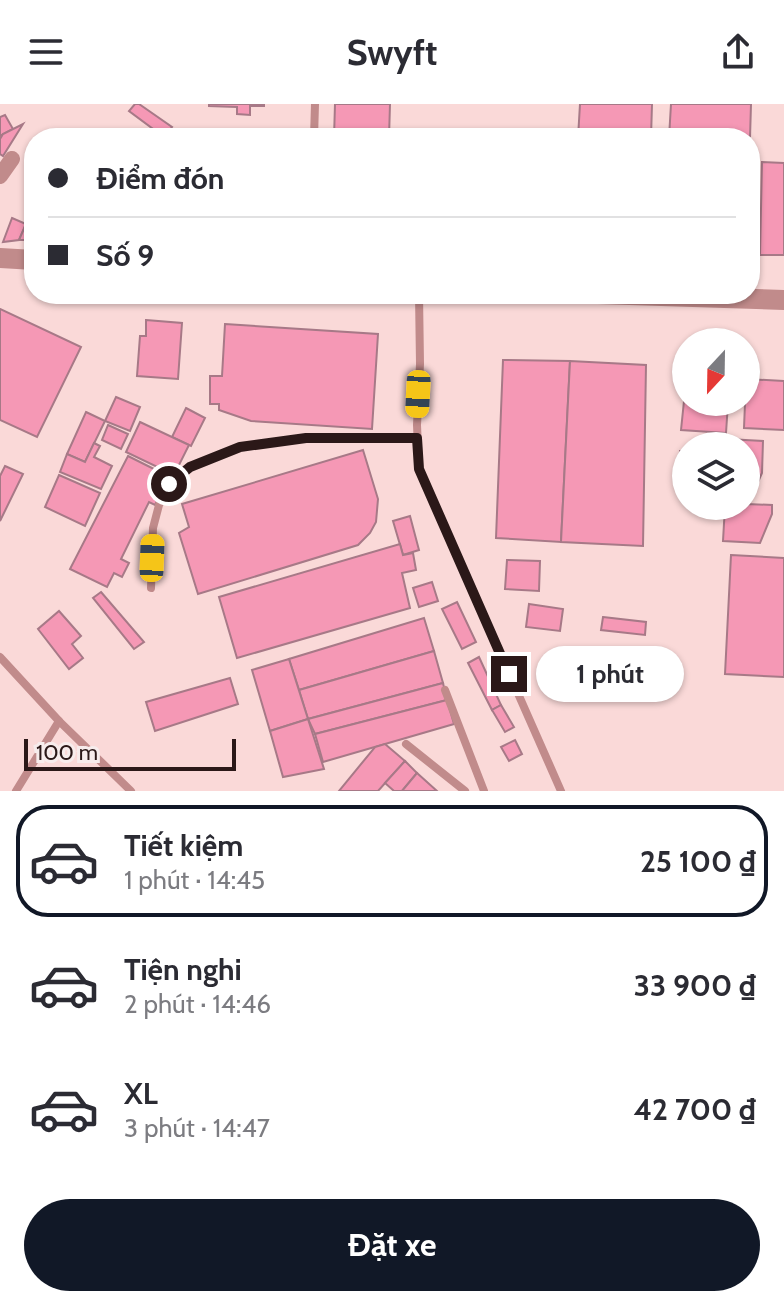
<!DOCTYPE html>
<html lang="vi">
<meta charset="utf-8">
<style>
:root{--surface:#fff;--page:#f7f7f7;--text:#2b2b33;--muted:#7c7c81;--line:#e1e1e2;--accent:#111827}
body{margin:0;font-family:Cabin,sans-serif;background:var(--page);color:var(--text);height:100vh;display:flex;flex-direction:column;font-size:30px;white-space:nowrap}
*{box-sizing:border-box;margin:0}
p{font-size:26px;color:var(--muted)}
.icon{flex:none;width:44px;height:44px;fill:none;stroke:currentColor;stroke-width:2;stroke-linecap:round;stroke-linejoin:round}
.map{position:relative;height:687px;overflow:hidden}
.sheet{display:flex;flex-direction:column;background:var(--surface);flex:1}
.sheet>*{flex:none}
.guide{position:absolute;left:24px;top:24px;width:736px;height:176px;border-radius:32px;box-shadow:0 2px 6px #0004;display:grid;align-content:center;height:176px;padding:0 24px;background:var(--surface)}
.needle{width:52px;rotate:202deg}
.controls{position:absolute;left:672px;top:224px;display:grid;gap:16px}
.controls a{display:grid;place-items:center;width:88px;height:88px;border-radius:50%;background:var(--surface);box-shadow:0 2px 6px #0004;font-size:40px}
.scale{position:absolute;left:24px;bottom:20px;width:212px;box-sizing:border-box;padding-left:8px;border:4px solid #2b1818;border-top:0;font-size:22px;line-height:28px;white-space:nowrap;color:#2b1818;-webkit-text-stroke:6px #f7ecec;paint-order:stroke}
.end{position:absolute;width:36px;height:36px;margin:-18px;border:10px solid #2b1818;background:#fff;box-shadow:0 0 0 4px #fff}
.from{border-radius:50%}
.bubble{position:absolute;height:56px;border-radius:28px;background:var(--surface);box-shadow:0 2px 6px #0004;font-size:26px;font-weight:700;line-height:56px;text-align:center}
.car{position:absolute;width:24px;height:48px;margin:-24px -12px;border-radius:10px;box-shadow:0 0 6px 2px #0007;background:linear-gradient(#f5c518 24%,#345 0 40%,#f5c518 0 76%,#345 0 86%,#f5c518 0)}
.guide b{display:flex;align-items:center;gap:28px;height:76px;font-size:30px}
.guide b+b{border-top:2px solid var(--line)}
.guide i{width:20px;height:20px;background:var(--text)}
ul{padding:14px 0 0;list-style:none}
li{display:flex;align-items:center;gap:24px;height:112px;margin:0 16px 12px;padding:0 8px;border:4px solid transparent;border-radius:32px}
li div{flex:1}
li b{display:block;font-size:30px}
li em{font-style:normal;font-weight:700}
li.on{border-color:var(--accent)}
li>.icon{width:72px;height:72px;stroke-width:1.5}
.button{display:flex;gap:16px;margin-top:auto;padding:16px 24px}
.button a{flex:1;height:92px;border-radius:48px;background:var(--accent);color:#fff;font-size:32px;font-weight:700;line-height:92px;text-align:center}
header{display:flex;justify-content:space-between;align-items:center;height:104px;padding:0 24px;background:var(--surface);font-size:36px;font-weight:700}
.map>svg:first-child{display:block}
</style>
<header><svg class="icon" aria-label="menu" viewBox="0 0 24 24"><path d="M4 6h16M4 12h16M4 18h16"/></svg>Swyft<svg class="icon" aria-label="share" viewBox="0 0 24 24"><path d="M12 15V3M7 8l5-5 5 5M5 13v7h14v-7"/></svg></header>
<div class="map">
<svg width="784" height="687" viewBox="0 0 784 687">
<rect width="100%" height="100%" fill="#fad9d8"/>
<g fill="#f598b5" stroke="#a77987" stroke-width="2">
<path d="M135 0H139L172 23 164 33 129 7Z"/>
<path d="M209 0H264V2H250V11L237 10V3L209 2Z"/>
<path d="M335 0H390L389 34H334Z"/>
<path d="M580 0H652L651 34H578Z"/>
<path d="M671 0H751L750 34H669Z"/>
<path d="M5 11 13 25 0 32V13Z"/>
<path d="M23 20 3 52 0 50V35L3 30Z"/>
<path d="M762 58 784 59V151H760Z"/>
<path d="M12 114 26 120 19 136 3 138Z"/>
<path d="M26 120 34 123V136H19Z"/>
<path d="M0 205 81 243 37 333 0 316Z"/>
<path d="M146 216 182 219 178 275 137 272 140 232H146Z"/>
<path d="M225 220 378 230 372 325 251 317 219 306V300H210V272H222Z"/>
<path d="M503 256 570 257 561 438 496 434Z"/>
<path d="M570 257 646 261 643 442 561 438Z"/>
<path d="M746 275 784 277V326L744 324Z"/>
<path d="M116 293 140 303 130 327 105 317Z"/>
<path d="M684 297 728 299 726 329 681 326Z"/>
<path d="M186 304 205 314 191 342 172 333Z"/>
<path d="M86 308 105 317 85 358 67 350Z"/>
<path d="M140 318 189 341 174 371 126 348Z"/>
<path d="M108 321 128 330 121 345 102 336Z"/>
<path d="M727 335 763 337 762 369 758 378 746 379V342H727Z"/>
<path d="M94 339 100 342 94 353 112 362 101 385 60 368 67 350 85 358Z"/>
<path d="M363 346 378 395 376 418 370 429 358 441 198 490 179 429 189 423 182 400Z"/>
<path d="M680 347H686V364H679Z"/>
<path d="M128 352 164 370 158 382 163 385 155 401 149 398 121 455 129 459 122 473 114 469 107 483 70 465Z"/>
<path d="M5 362 23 370 0 417V372Z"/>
<path d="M59 371 100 389 85 422 45 403Z"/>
<path d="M746 400 772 401V410L760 439 723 437 725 402H746Z"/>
<path d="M410 412 419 446 403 451 393 417Z"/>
<path d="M400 440 403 451 413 449 416 466 402 469 410 504 237 554 219 493Z"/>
<path d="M731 451 784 454V573L725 570Z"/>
<path d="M507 456 540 457 539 487 505 485Z"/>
<path d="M432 478 438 497 419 503 413 484Z"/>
<path d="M101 488 144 538 134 545 93 494Z"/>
<path d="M457 498 476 538 462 545 442 505Z"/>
<path d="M529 500 563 505 560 527 526 523Z"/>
<path d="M59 507 81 532 72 540 83 554 69 565 38 525Z"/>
<path d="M603 513 646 518 645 531 601 526Z"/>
<path d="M424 514 434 547 299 586 289 555Z"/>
<path d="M434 547 443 579 308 615 299 586Z"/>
<path d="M479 553 501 601 492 606 468 559Z"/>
<path d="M289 555 308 615 270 627 252 566Z"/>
<path d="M230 574 238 600 155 627 146 598Z"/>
<path d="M443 579 447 596 315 630 308 615Z"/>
<path d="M447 596 454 620 323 658 315 630Z"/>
<path d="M501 601 514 623 505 628 492 606Z"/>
<path d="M308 615 324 665 283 673 270 627Z"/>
<path d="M515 636 522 650 509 657 501 643Z"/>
<path d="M385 640 405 657 378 687H339L375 643Z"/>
<path d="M405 657 417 669 402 687H394L385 679Z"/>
<path d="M417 669 437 687H402Z"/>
</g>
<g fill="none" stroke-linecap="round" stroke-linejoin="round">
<g stroke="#c18b8b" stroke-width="8">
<path d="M314 34 315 0"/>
<path d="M419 190 420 260 417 321 419 365 561 687"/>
<path d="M151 484 153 424 159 401 169 380 190 363 240 343 306 334H417"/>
<path d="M0 553 59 617 131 687"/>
<path d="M445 586 484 687"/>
<path d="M406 640 465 687"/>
<path d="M16 687 59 617"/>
</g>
<path stroke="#c18b8b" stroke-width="16" d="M0 72 12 55"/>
<g stroke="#c18b8b" stroke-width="20">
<path d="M0 154 34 156"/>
<path d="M598 190 784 196"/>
</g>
</g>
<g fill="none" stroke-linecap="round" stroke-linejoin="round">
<path stroke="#2b1818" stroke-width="10" d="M169 380 190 363 240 343 306 334H417L419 365 509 570"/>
</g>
</svg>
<div class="controls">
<a><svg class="needle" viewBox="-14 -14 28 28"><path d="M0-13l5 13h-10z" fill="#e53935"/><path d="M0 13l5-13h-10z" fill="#7c7c81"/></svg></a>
<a><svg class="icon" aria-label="layers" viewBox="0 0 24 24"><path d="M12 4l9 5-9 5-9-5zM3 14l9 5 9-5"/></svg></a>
</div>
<div class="scale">100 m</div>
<i class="end from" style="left:169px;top:380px"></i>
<i class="end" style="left:509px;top:570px"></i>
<div class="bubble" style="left:536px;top:542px;width:148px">1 phút</div>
<i class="car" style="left:418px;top:290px;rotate:183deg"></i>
<i class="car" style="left:152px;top:454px;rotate:2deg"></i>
<div class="guide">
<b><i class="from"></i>Điểm đón</b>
<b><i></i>Số 9</b>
</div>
</div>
<section class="sheet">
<ul>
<li class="on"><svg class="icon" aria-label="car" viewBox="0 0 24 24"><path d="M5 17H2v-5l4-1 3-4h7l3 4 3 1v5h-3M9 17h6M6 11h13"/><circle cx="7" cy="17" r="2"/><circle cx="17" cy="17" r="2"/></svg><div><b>Tiết kiệm</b><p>1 phút · 14:45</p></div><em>25 100 ₫</em></li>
<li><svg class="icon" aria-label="car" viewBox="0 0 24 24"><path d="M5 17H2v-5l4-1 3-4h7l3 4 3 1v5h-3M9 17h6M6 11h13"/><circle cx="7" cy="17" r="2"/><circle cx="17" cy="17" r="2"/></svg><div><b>Tiện nghi</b><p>2 phút · 14:46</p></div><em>33 900 ₫</em></li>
<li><svg class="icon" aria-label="car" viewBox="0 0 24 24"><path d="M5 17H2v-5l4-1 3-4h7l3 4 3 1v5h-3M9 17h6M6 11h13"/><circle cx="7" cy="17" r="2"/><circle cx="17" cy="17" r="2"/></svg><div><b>XL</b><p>3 phút · 14:47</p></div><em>42 700 ₫</em></li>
</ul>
<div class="button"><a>Đặt xe</a></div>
</section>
